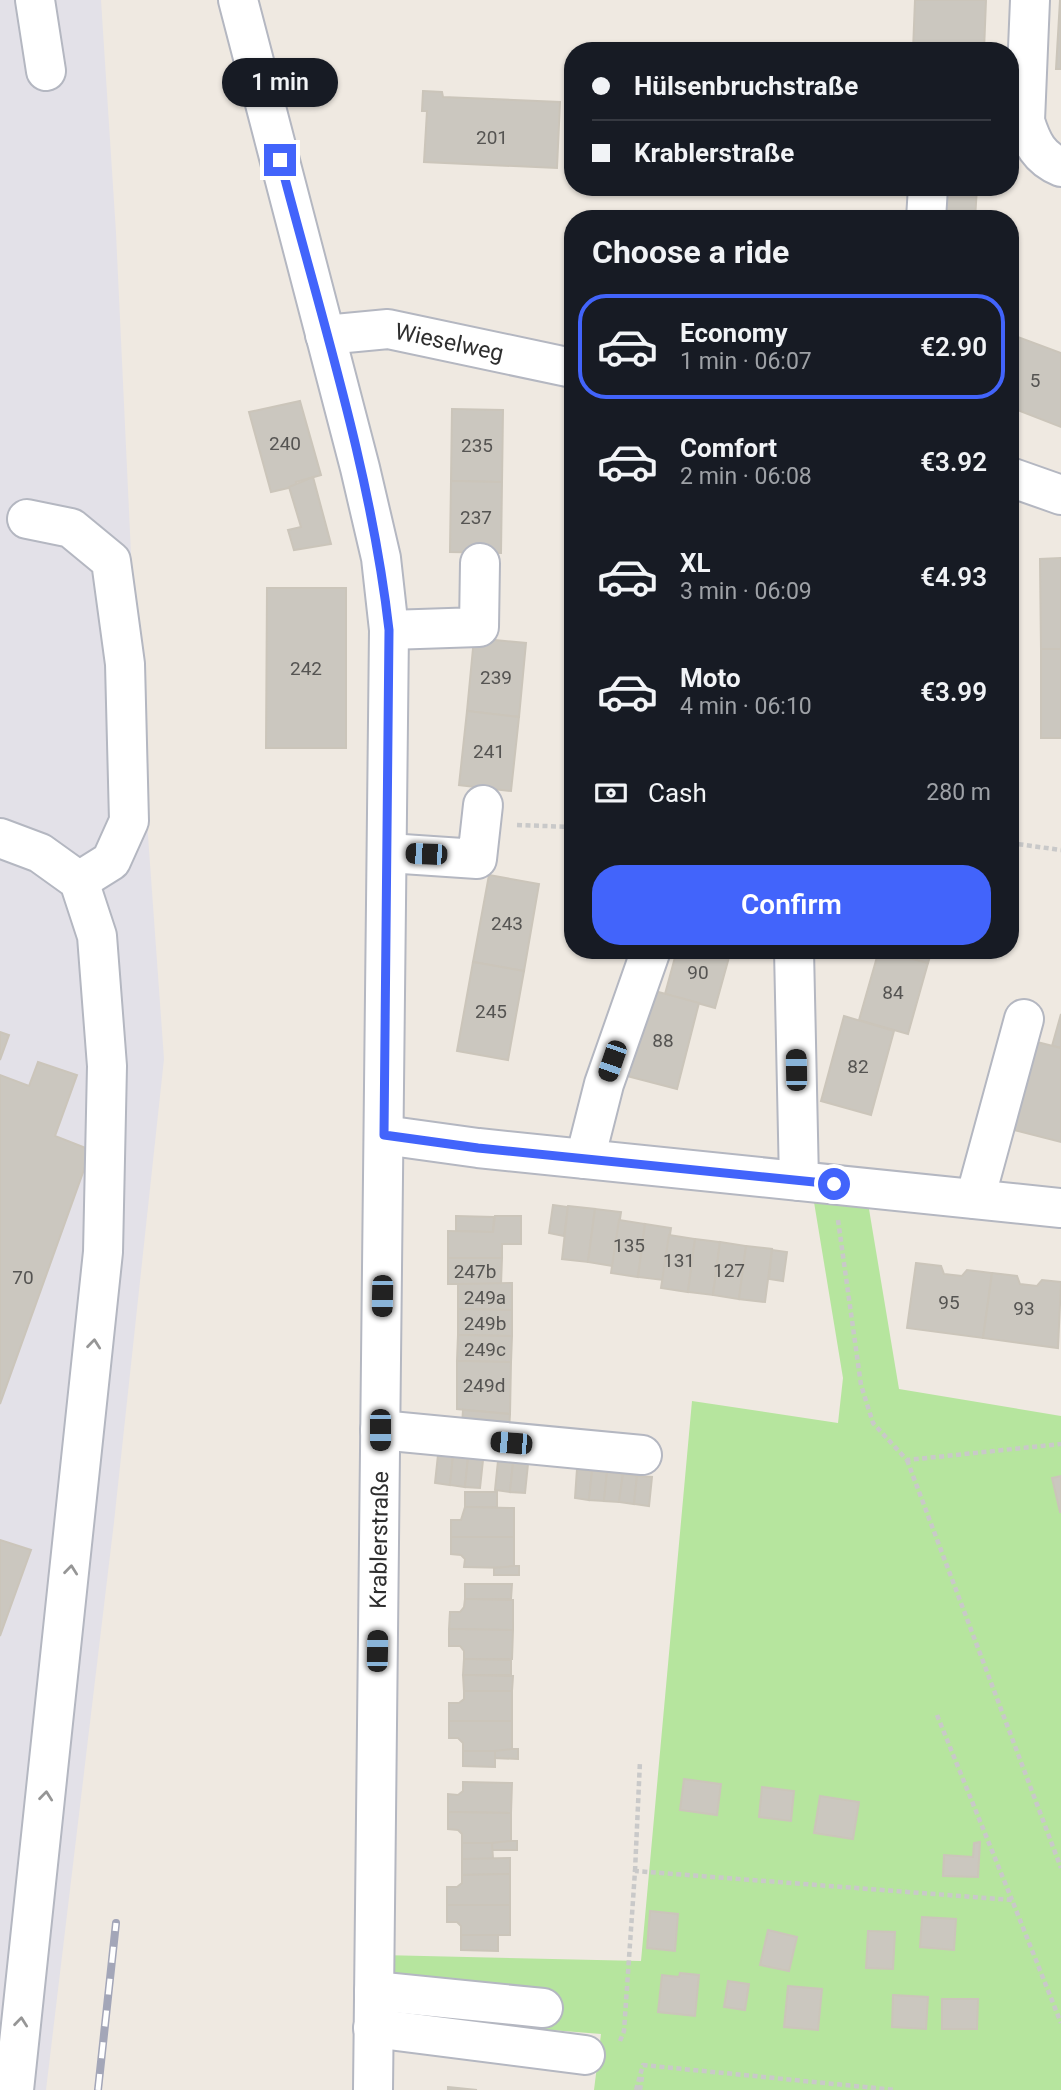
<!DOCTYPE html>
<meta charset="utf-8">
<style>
:root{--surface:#171b24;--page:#20242c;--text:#f1f3f6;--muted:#9ea1a6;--line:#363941;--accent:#4264fb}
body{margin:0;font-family:Roboto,sans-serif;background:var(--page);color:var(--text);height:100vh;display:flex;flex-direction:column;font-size:26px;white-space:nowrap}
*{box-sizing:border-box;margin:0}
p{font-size:23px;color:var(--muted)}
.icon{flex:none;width:38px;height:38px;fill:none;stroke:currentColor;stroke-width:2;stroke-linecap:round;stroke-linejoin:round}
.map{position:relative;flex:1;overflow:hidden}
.drawer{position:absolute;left:564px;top:210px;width:455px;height:749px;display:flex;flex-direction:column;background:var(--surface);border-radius:28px;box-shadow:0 2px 5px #0004}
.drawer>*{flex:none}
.hud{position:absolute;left:564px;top:42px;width:455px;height:154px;border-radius:28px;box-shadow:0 2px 5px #0004;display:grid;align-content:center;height:154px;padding:0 28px;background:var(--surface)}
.end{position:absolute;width:32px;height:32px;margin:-16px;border:9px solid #4264fb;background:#fff;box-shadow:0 0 0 4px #fff}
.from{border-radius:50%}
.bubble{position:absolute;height:49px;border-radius:24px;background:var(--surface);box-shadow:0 2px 5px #0004;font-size:23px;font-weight:600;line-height:49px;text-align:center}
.car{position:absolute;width:21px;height:42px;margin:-21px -10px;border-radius:9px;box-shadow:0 0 5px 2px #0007;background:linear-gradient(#222 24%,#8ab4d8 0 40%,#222 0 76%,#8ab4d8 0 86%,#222 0)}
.hud b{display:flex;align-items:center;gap:24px;height:66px;font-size:26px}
.hud b+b{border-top:2px solid var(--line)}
.hud i{width:18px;height:18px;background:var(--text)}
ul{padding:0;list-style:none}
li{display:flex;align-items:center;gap:21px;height:105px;margin:0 14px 10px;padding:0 14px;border:4px solid transparent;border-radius:28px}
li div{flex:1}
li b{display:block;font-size:26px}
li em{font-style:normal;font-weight:600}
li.selected{border-color:var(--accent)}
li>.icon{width:63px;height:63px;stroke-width:1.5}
h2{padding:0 28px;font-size:32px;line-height:84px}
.pay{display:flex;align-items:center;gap:18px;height:77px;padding:0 28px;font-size:26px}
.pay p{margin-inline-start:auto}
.action{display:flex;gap:14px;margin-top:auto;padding:14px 28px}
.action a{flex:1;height:80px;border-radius:28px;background:var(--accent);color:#fff;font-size:28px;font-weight:600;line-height:80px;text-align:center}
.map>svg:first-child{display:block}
</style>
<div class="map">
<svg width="1061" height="2090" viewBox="0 0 1061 2090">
<rect width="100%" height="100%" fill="#efe9e1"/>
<path fill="#e3e1e8" d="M0 0H101L116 233 137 682 164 1059 114 1522 46 2090H0Z"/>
<path fill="#b6e59e" d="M813 1196 868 1203 899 1389 1061 1416V2090H594L601 2034 381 2016V1955L641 1961 692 1401 838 1423 843 1378Z"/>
<g fill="#cbc7bf" stroke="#cbc5ba" stroke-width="2">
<path d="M915 0H986L984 51H913Z"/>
<path d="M1060 0H1061V69H1056Z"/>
<path d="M423 91 442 92 443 97 560 102 557 168 424 162 427 111H422Z"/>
<path d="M948 187H977L975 219H945Z"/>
<path d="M1010 334 1061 353V427L1010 407Z"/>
<path d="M300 401 321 475 296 482 297 486 271 492 249 412Z"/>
<path d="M452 409 503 410 502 482 451 481Z"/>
<path d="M313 477 331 544 294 550 288 530 301 527 289 487Z"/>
<path d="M451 481 502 482 501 553 450 552Z"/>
<path d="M1061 558V649H1041L1040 559Z"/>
<path d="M267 588H346V748H266Z"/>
<path d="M474 638 526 643 519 717 467 711Z"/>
<rect x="1041" y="649" width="20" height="89"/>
<path d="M467 711 519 717 511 791 459 785Z"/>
<path d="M489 875 539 884 524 971 473 962Z"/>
<path d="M677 950H731L715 1008 665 994Z"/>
<path d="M879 950 928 963 908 1034 859 1020Z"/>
<path d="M882 950H932L928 963Z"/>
<path d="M473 962 524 971 508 1060 457 1051Z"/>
<path d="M651 990 699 1003 677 1089 627 1076Z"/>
<path d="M1061 1014V1048L1052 1046Z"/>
<path d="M844 1016 894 1031 871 1115 821 1101Z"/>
<path d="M0 1032 9 1035 0 1060Z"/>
<path d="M1037 1042 1061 1048V1142L1014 1130Z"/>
<path d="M38 1062 77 1075 55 1136 91 1150 0 1404V1075L29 1086Z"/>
<path d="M553 1205 568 1207 564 1236 549 1233Z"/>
<path d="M568 1206 595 1209 588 1262 562 1259Z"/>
<path d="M595 1209 621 1212 613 1266 588 1262Z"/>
<path d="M456 1216 494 1217 493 1232 456 1231Z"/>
<path d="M495 1216H521V1244H502V1258H448V1231L493 1232Z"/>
<path d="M619 1220 645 1224 638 1277 611 1273Z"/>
<path d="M645 1224 671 1228 663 1280 638 1277Z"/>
<path d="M669 1235 695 1239 688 1292 661 1288Z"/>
<path d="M695 1239 720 1242 713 1295 688 1292Z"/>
<path d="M720 1242 746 1246 739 1299 713 1295Z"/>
<path d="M746 1246 772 1249 765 1302 739 1299Z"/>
<path d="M772 1250 787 1252 783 1281 769 1279Z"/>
<path d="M448 1258H502L501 1284H448Z"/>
<path d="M916 1263 941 1266 944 1274 962 1276 967 1270 992 1273 983 1338 907 1328Z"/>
<path d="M992 1273 1017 1276 1020 1284 1037 1286 1042 1280 1061 1282 1058 1348 983 1338Z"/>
<path d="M512 1283V1310L458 1309V1284Z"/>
<path d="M458 1309 512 1310V1336L458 1335Z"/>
<path d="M458 1335 512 1336 511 1362 457 1361Z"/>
<path d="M457 1361 511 1362 510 1414 457 1409Z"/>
<path d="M463 1410 510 1414 509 1430 462 1425Z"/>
<path d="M438 1455 453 1456 450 1485 435 1483Z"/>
<path d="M453 1456 468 1458 465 1487 450 1485Z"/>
<path d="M468 1458 483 1460 480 1488 465 1487Z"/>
<path d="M498 1461 513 1463 510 1492 495 1490Z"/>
<path d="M513 1463 528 1464 525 1493 510 1492Z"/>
<path d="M577 1469 592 1471 589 1500 575 1498Z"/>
<path d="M592 1471 607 1472 604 1501 589 1500Z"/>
<path d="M607 1472 623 1474 619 1502 604 1501Z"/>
<path d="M623 1474 637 1476 634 1504 619 1502Z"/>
<path d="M637 1476 652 1477 649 1506 634 1504Z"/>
<path d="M1061 1476V1512H1060L1052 1478Z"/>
<rect x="465" y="1492" width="32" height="15"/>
<path d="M465 1507 514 1508V1537H451V1520H461Z"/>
<path d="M451 1537H514V1568L464 1567 465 1559 461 1555 451 1554Z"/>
<path d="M0 1540 31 1550 0 1636Z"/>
<path d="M514 1566H519V1575H494V1568Z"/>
<path d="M465 1584H512L511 1599H465Z"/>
<path d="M465 1599 513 1600V1630L449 1629 450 1612H460L464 1607Z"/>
<path d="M449 1629 513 1630 512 1659H464V1651L460 1646H449Z"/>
<path d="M464 1659 511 1660V1675H463Z"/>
<path d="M463 1675 513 1676 512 1691H464Z"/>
<path d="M464 1691H512V1721H449V1703H459L464 1699Z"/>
<path d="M449 1721H512V1751H463V1743L458 1738H449Z"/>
<path d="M512 1749H518V1759L494 1758 495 1751Z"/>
<path d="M463 1751H495V1767L463 1766Z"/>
<path d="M684 1779 721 1784 717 1815 680 1810Z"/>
<path d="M463 1782 512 1783 511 1813 448 1812V1794L458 1795 463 1791Z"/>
<path d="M762 1787 794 1791 791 1821 759 1817Z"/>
<path d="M820 1796 859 1802 853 1839 814 1833Z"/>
<path d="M448 1812 511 1813V1843H462V1834L458 1830 448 1829Z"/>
<path d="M511 1841H517V1850H492V1843Z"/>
<path d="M980 1842 978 1877 943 1876 944 1855 973 1857 974 1843Z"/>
<path d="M462 1843H492L493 1859H462Z"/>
<path d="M510 1858V1874L462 1875V1859Z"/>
<path d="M510 1874V1905H447V1887H457L462 1883V1875Z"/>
<path d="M447 1905H510V1935H461V1926L457 1922H447Z"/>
<path d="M650 1911 678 1914 675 1951 647 1948Z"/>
<path d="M922 1917 956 1919 954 1950 920 1947Z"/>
<path d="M768 1930 797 1937 789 1971 760 1965Z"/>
<path d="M868 1931 895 1932 893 1969 866 1968Z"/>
<path d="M461 1935H498V1951L461 1950Z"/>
<path d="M680 1973 699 1975 695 2016 658 2012 662 1975 679 1977Z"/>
<path d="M728 1981 749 1984 745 2010 724 2007Z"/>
<path d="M788 1986 822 1989 818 2030 784 2027Z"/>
<path d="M893 1995 928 1997 926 2029 892 2027Z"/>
<path d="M942 1999H978L977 2029H942Z"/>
<path d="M448 2087 477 2090H448Z"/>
</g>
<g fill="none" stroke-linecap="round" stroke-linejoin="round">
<defs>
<g id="minor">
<path d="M35 0 46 71"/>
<path d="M238 0 360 468 381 558 389 630 373 2090"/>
<path d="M1030 0 1025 121C1032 143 1039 158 1061 167"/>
<path d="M926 219 928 187"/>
<path id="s1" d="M325 335 388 329 572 368"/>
<path d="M1010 477 1061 495"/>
<path d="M27 519 71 528 111 561 125 664 129 821 111 861 79 881"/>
<path d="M389 630 479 627 480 563"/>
<path d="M0 838 40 853 79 881 97 936 107 1066 103 1252 14 2090"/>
<path d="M388 853 477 859 483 805"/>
<path d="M794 950 799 1181"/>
<path d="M384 1135 478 1148 1061 1208"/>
<path d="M585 1159 604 1084 651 950"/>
<path d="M975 1199 1024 1019"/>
<path d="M380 1430 642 1455"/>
<path d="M374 1991 543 2008"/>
<path d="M373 2028 585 2055"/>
</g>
</defs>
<use href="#minor" stroke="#b4b7c1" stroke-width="42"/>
<g stroke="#c9c9c9" stroke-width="4.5" stroke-dasharray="5 3.5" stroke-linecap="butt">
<path d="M517 825 572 827"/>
<path d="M1010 843 1061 850"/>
<path d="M838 1220 861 1385 873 1423 907 1460 1061 1444"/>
<path d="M907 1460 1061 1868"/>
<path d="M937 1715 1012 1900"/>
<path d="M635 1871 640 1761"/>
<path d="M620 2041 624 2031 635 1871 1012 1900 1061 2023"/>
<path d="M636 2090 643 2065 895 2090"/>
<path d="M640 2090 642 2077"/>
</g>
<use href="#minor" stroke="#fff" stroke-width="38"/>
<defs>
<path id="rail" d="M98 2090 116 1923"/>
</defs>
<use href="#rail" stroke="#a3a6b8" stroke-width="8"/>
<use href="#rail" stroke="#fff" stroke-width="5" stroke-dasharray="16" stroke-linecap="butt"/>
</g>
<defs><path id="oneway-chevron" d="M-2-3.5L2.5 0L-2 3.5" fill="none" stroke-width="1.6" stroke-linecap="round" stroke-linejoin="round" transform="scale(1.75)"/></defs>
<g stroke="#969696">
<use href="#oneway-chevron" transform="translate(94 1344) rotate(-84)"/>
<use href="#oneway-chevron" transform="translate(71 1570) rotate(-84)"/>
<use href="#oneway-chevron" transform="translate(46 1796) rotate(-84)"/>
<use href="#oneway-chevron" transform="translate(21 2022) rotate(-84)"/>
</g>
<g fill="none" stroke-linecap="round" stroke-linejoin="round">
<path stroke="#4264fb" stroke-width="9" d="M280 160C320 314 371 471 389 630L384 1135 478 1148 834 1184"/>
</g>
<g text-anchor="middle" stroke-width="5" stroke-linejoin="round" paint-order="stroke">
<g font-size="19" fill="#555452">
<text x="492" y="144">201</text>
<text x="1035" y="387">5</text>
<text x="285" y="450">240</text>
<text x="477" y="452">235</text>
<text x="476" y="524">237</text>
<text x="306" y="675">242</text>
<text x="496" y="684">239</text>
<text x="489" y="758">241</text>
<text x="507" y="930">243</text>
<text x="698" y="979">90</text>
<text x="893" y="999">84</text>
<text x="491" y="1018">245</text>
<text x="663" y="1047">88</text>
<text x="858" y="1073">82</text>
<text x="629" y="1252">135</text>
<text x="679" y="1267">131</text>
<text x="729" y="1277">127</text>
<text x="475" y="1278">247b</text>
<text x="23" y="1284">70</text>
<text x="485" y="1304">249a</text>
<text x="949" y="1309">95</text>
<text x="1024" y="1315">93</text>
<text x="485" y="1330">249b</text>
<text x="485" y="1356">249c</text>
<text x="484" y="1392">249d</text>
</g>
<g font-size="23" fill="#2e2e2e" stroke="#fff">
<text dy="8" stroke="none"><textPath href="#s1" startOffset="126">Wieselweg</textPath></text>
<text transform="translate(379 1540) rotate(-89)" y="8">Krablerstraße</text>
</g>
</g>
</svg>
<i class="end from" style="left:834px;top:1184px"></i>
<i class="end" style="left:280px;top:160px"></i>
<div class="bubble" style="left:222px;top:58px;width:116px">1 min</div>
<i class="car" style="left:426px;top:854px;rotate:272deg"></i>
<i class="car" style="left:612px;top:1061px;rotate:199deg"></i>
<i class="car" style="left:796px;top:1070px;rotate:359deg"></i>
<i class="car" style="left:382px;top:1296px;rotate:181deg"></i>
<i class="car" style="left:380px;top:1430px;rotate:180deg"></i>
<i class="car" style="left:511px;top:1443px;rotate:275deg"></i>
<i class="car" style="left:377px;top:1651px;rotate:1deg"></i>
<div class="hud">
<b><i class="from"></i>Hülsenbruchstraße</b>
<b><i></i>Krablerstraße</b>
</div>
<section class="drawer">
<h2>Choose a ride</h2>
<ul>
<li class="selected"><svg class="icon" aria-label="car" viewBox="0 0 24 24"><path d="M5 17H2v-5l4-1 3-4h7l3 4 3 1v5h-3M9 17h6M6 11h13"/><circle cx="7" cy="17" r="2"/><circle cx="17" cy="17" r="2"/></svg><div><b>Economy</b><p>1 min · 06:07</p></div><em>€2.90</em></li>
<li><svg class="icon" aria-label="car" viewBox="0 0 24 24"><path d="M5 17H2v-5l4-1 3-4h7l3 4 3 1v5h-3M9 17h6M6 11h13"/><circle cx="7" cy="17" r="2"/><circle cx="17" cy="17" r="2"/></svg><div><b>Comfort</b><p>2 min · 06:08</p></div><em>€3.92</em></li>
<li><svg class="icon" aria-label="car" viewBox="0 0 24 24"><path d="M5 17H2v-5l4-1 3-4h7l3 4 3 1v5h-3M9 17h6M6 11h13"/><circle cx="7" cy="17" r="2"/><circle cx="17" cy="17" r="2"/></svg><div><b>XL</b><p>3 min · 06:09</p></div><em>€4.93</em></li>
<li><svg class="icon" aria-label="car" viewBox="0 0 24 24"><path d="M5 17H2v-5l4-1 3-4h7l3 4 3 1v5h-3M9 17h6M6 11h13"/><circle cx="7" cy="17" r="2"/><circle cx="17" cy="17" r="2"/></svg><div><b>Moto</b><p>4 min · 06:10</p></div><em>€3.99</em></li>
</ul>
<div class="pay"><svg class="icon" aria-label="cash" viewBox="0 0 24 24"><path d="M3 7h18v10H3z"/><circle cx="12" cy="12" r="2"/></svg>Cash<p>280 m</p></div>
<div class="action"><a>Confirm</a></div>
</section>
</div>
